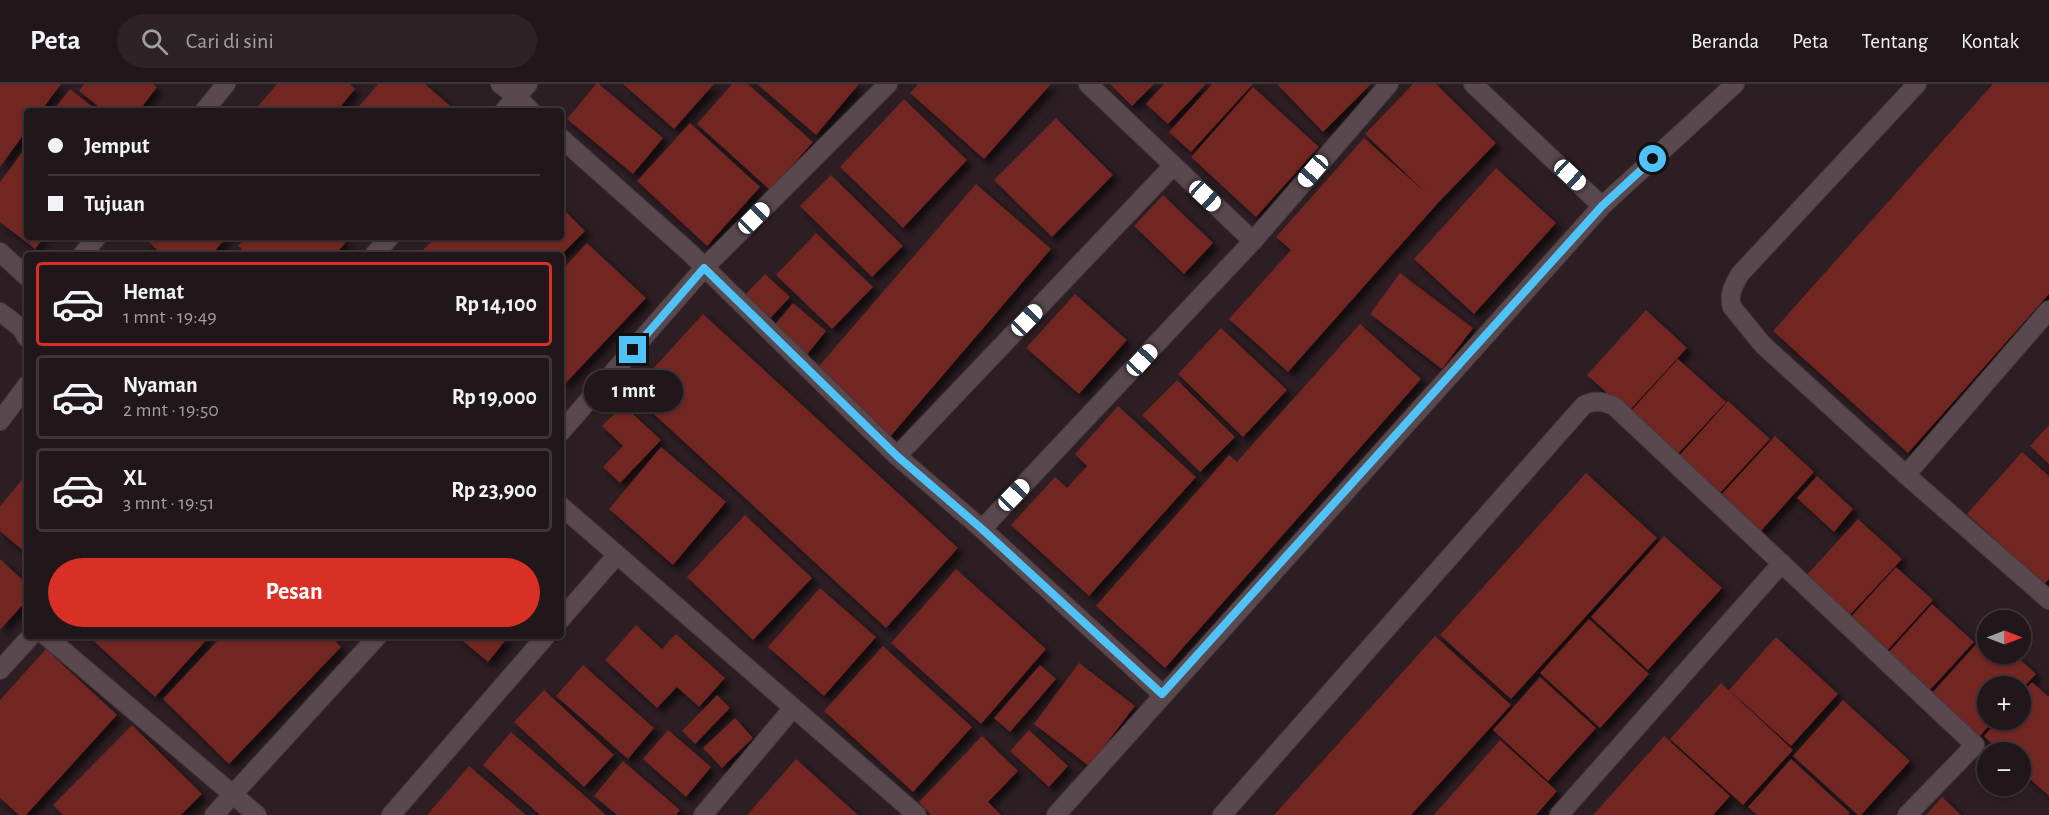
<!DOCTYPE html>
<html lang="id">
<meta charset="utf-8">
<style>
:root{--surface:#21161a;--page:#2d2327;--text:#f1f3f6;--muted:#a29fa2;--line:#3e3539;--accent:#d93025}
body{margin:0;font-family:"Alegreya Sans",sans-serif;background:var(--page);color:var(--text);height:100vh;display:flex;flex-direction:column;font-size:22px;white-space:nowrap}
*{box-sizing:border-box;margin:0}
p{font-size:20px;color:var(--muted)}
.icon{flex:none;width:33px;height:33px;fill:none;stroke:currentColor;stroke-width:2;stroke-linecap:round;stroke-linejoin:round}
.map{position:relative;flex:1;overflow:hidden}
.panel{position:absolute;left:24px;top:168px;width:540px;height:387px;display:flex;flex-direction:column;background:var(--surface);border-radius:6px;box-shadow:0 2px 4px #0004,0 0 0 2px var(--line)}
.panel>*{flex:none}
.banner{position:absolute;left:24px;top:24px;width:540px;height:132px;border-radius:6px;box-shadow:0 2px 4px #0004,0 0 0 2px var(--line);display:grid;align-content:center;height:132px;padding:0 24px;background:var(--surface)}
.needle{width:39px;rotate:90deg}
.fabs{position:absolute;left:1977px;top:526px;display:grid;gap:12px}
.fabs a{display:grid;place-items:center;width:54px;height:54px;border-radius:50%;background:var(--surface);box-shadow:0 2px 4px #0004,0 0 0 2px var(--line);font-size:30px}
.end{position:absolute;width:27px;height:27px;margin:-14px;border:8px solid #4fc3f7;background:#111;box-shadow:0 0 0 3px #111}
.from{border-radius:50%}
.bubble{position:absolute;height:42px;border-radius:21px;background:var(--surface);box-shadow:0 2px 4px #0004,0 0 0 2px var(--line);font-size:20px;font-weight:700;line-height:42px;text-align:center}
.car{position:absolute;width:18px;height:36px;margin:-18px -9px;border-radius:8px;box-shadow:0 0 4px 2px #0007;background:linear-gradient(#fff 24%,#345 0 40%,#fff 0 76%,#345 0 86%,#fff 0)}
.banner b{display:flex;align-items:center;gap:21px;height:57px;font-size:22px}
.banner b+b{border-top:2px solid var(--line)}
.banner i{width:15px;height:15px;background:var(--text)}
ul{padding:10px 0 0;list-style:none}
li{display:flex;align-items:center;gap:18px;height:84px;margin:0 12px 9px;padding:0 12px;border:3px solid var(--line);border-radius:6px}
li div{flex:1}
li b{display:block;font-size:22px}
li em{font-style:normal;font-weight:700}
li.selected{border-color:var(--accent)}
li>.icon{width:54px;height:54px;stroke-width:1.5}
.action{display:flex;gap:12px;margin-top:auto;padding:12px 24px}
.action a{flex:1;height:69px;border-radius:36px;background:var(--accent);color:#fff;font-size:24px;font-weight:700;line-height:69px;text-align:center}
header{display:flex;align-items:center;gap:36px;box-sizing:border-box;height:84px;padding:0 30px;background:var(--surface);border-bottom:2px solid var(--line)}
header strong{font-size:28px}
nav{display:flex;gap:33px;margin-inline-start:auto;font-size:21px}
.search{width:420px;height:54px;background:var(--page);display:flex;align-items:center;gap:15px;box-sizing:border-box;padding:0 21px;border-radius:33px;color:var(--muted);font-size:22px}
.map>svg:first-child{display:block}
</style>
<header>
<strong>Peta</strong>
<div class="search"><svg class="icon" aria-label="search" viewBox="0 0 24 24"><circle cx="10" cy="10" r="6"/><path d="M15 15l6 6"/></svg>Cari di sini</div>
<nav><a>Beranda</a><a>Peta</a><a>Tentang</a><a>Kontak</a></nav>
</header>
<div class="map">
<svg width="2049" height="731" viewBox="0 0 2049 731">
<defs>
<filter id="shadow"><feDropShadow dx="5.5" dy="5.5" stdDeviation="3" flood-color="#0009"/></filter>
</defs>
<rect width="100%" height="100%" fill="#2c1e23"/>
<g fill="#712523" filter="url(#shadow)">
<path d="M0 0H61L41 27H27V46L0 83Z"/>
<path d="M84 0H153L157 3 139 27H104L79 7Z"/>
<path d="M277 0H350L355 5 337 27H254Z"/>
<path d="M378 0H425L456 27H355Z"/>
<path d="M596 0H599L663 54 633 90 567 35Z"/>
<path d="M623 0H714L674 45Z"/>
<path d="M732 0H748L813 58 770 106 697 40Z"/>
<path d="M757 0H859L816 51Z"/>
<path d="M918 0H1051L984 75 910 9Z"/>
<path d="M1110 0H1154L1132 22Z"/>
<path d="M1164 0H1206L1168 40 1146 20Z"/>
<path d="M1212 0H1253L1191 68 1169 48Z"/>
<path d="M1277 0H1371L1323 48Z"/>
<path d="M1413 0H1436L1496 59 1437 120 1288 288 1229 235 1291 166 1276 153 1364 54 1426 109 1365 50Z"/>
<path d="M1993 0H2049V210L1908 369 1773 247Z"/>
<path d="M1253 3 1319 63 1256 133 1191 73Z"/>
<path d="M70 5 98 27H53Z"/>
<path d="M904 15 967 76 903 144 840 83Z"/>
<path d="M1056 34 1113 91 1052 153 994 96Z"/>
<path d="M690 39 760 103 707 162 637 97Z"/>
<path d="M27 62V153H44L35 165 0 138V98Z"/>
<path d="M1496 84 1556 139 1474 230 1414 175Z"/>
<path d="M831 91 903 162 872 193 800 122Z"/>
<path d="M976 100 1051 165 889 354 814 288Z"/>
<path d="M1163 111 1213 159 1184 190 1134 142Z"/>
<path d="M561 123 585 147 561 171H418L436 153H561Z"/>
<path d="M816 149 873 203 832 245 776 191Z"/>
<path d="M143 153H227L211 171H163Z"/>
<path d="M246 153H340L346 158 335 171H249L238 162Z"/>
<path d="M587 159 646 214 561 304V187Z"/>
<path d="M1400 189 1473 244 1442 285 1370 230Z"/>
<path d="M765 190 790 213 766 239 741 215Z"/>
<path d="M1075 210 1127 256 1079 310 1026 264Z"/>
<path d="M793 219 826 247 805 273 772 244Z"/>
<path d="M1646 226 1687 264 1628 328 1587 291Z"/>
<path d="M703 230 958 464 886 544 631 309Z"/>
<path d="M1360 240 1421 295 1165 584 1096 522 1229 371 1237 378Z"/>
<path d="M1221 244 1287 306 1243 353 1178 290Z"/>
<path d="M1678 275 1726 318 1676 372 1629 329Z"/>
<path d="M1177 296 1235 353 1200 388 1142 331Z"/>
<path d="M1728 317 1770 355 1719 410 1678 373Z"/>
<path d="M623 321 661 356 620 399 603 383 623 362 602 342Z"/>
<path d="M1118 322 1196 393 1089 512 1011 441 1055 393 1067 404 1087 382 1075 370Z"/>
<path d="M2049 341V380L2030 362Z"/>
<path d="M1775 352 1814 388 1760 448 1720 412Z"/>
<path d="M661 363 726 418 673 481 609 425Z"/>
<path d="M2022 368 2049 392V495L2044 500 1967 430Z"/>
<path d="M1586 389 1657 454 1511 615 1440 551Z"/>
<path d="M27 390V470L0 447V422Z"/>
<path d="M1817 392 1853 425 1834 448 1797 414Z"/>
<path d="M745 431 812 494 753 556 687 493Z"/>
<path d="M1858 435 1902 475 1847 534 1804 494Z"/>
<path d="M1664 452 1722 504 1648 586 1591 533Z"/>
<path d="M0 475 27 500V516L0 546Z"/>
<path d="M1896 483 1933 516 1885 569 1848 536Z"/>
<path d="M956 485 1046 565 981 640 891 559Z"/>
<path d="M820 504 876 553 824 612 768 563Z"/>
<path d="M1932 520 1974 558 1929 607 1888 569Z"/>
<path d="M1589 535 1649 590 1600 644 1540 589Z"/>
<path d="M636 541 662 565 676 550 725 594 699 623 677 603 657 624 605 576Z"/>
<path d="M1988 547V570H2014L2036 590 2020 607V603H1988V636H1994L1979 653 1932 609Z"/>
<path d="M88 552H210L155 613Z"/>
<path d="M222 552H330L341 563 229 680 163 615Z"/>
<path d="M457 552H509L488 578Z"/>
<path d="M1435 552 1511 621 1411 731H1274Z"/>
<path d="M1776 553 1838 610 1791 662 1729 606Z"/>
<path d="M883 562 972 643 913 708 824 627Z"/>
<path d="M46 565 117 631 26 731H19L0 714V616Z"/>
<path d="M1079 579 1135 622 1089 682 1034 640Z"/>
<path d="M583 581 654 644 628 675 556 612Z"/>
<path d="M1040 581 1056 595 1010 648 994 634Z"/>
<path d="M1540 593 1596 644 1548 697 1493 646Z"/>
<path d="M2032 598 2049 613V712L2020 686V669H2002L1984 652 1998 636H2020V611Z"/>
<path d="M1721 599 1793 666 1743 721 1670 655Z"/>
<path d="M544 606 614 671 584 703 514 638Z"/>
<path d="M717 611 730 624 695 660 682 647Z"/>
<path d="M1843 616 1910 677 1861 731H1858L1793 672Z"/>
<path d="M735 634 753 654 722 684 703 664Z"/>
<path d="M132 641 202 710 181 731H63L53 721Z"/>
<path d="M668 646 711 683 686 713 643 675Z"/>
<path d="M1029 646 1068 682 1049 703 1010 667Z"/>
<path d="M511 648 585 712 606 731H540L483 681Z"/>
<path d="M982 652 1018 687 988 718 1001 731H931L919 718Z"/>
<path d="M1664 652 1730 712 1713 731H1593Z"/>
<path d="M1500 656 1557 707 1536 731H1434Z"/>
<path d="M796 675 858 731H747Z"/>
<path d="M1791 675 1850 729 1848 731H1757L1748 723Z"/>
<path d="M623 677 680 726 676 731H617L594 712Z"/>
<path d="M469 682 526 731H427Z"/>
<path d="M1942 713 1961 731H1926Z"/>
</g>
<g fill="none" stroke-linecap="round" stroke-linejoin="round">
<defs>
<g id="minor">
<path d="M500 0 517 13 531 27"/>
<path d="M1088 0 1253 157"/>
<path d="M1473 0 1602 122"/>
<path d="M1917 0 1740 190C1734 201 1728 210 1732 223L1763 261 1906 391 2049 516"/>
<path d="M204 27 226 0"/>
<path d="M504 27 528 0"/>
<path d="M561 54 689 168 897 372 982 445 1162 610"/>
<path d="M0 168 27 193"/>
<path d="M82 171 97 153"/>
<path d="M374 171 390 153"/>
<path d="M0 228 21 244 27 254"/>
<path d="M0 337 27 301"/>
<path d="M561 348 704 184 888 0"/>
<path d="M897 372 1173 82"/>
<path d="M1906 391 2049 226"/>
<path d="M561 422 917 731"/>
<path d="M982 445 1253 157 1389 0"/>
<path d="M561 535 616 472"/>
<path d="M46 552 257 731"/>
<path d="M0 586 31 552"/>
<path d="M214 731 378 552"/>
<path d="M391 731 546 552"/>
<path d="M703 731 793 624"/>
<path d="M1056 731 1602 122 1735 0"/>
<path d="M1222 731 1584 321C1595 316 1602 317 1614 322L1975 661 1907 731"/>
<path d="M1559 731 1782 479"/>
</g>
</defs>
<use href="#minor" stroke="#463a3e" stroke-width="20"/>
<use href="#minor" stroke="#59494f" stroke-width="18"/>
</g>
<g fill="none" stroke-linecap="round" stroke-linejoin="round">
<path stroke="#4fc3f7" stroke-width="8" d="M633 266 704 184 897 372 982 445 1162 610 1602 122 1653 75"/>
</g>
</svg>
<div class="fabs">
<a><svg class="needle" viewBox="-14 -14 28 28"><path d="M0-13l5 13h-10z" fill="#e53935"/><path d="M0 13l5-13h-10z" fill="#a29fa2"/></svg></a>
<a>+</a>
<a>−</a>
</div>
<i class="end from" style="left:1653px;top:75px"></i>
<i class="end" style="left:633px;top:266px"></i>
<div class="bubble" style="left:584px;top:286px;width:99px">1 mnt</div>
<i class="car" style="left:1313px;top:87px;rotate:221deg"></i>
<i class="car" style="left:1570px;top:91px;rotate:133deg"></i>
<i class="car" style="left:1205px;top:112px;rotate:133deg"></i>
<i class="car" style="left:754px;top:134px;rotate:45deg"></i>
<i class="car" style="left:1027px;top:236px;rotate:44deg"></i>
<i class="car" style="left:1142px;top:276px;rotate:43deg"></i>
<i class="car" style="left:1014px;top:411px;rotate:44deg"></i>
<div class="banner">
<b><i class="from"></i>Jemput</b>
<b><i></i>Tujuan</b>
</div>
<section class="panel">
<ul>
<li class="selected"><svg class="icon" aria-label="car" viewBox="0 0 24 24"><path d="M5 17H2v-5l4-1 3-4h7l3 4 3 1v5h-3M9 17h6M6 11h13"/><circle cx="7" cy="17" r="2"/><circle cx="17" cy="17" r="2"/></svg><div><b>Hemat</b><p>1 mnt · 19:49</p></div><em>Rp 14,100</em></li>
<li><svg class="icon" aria-label="car" viewBox="0 0 24 24"><path d="M5 17H2v-5l4-1 3-4h7l3 4 3 1v5h-3M9 17h6M6 11h13"/><circle cx="7" cy="17" r="2"/><circle cx="17" cy="17" r="2"/></svg><div><b>Nyaman</b><p>2 mnt · 19:50</p></div><em>Rp 19,000</em></li>
<li><svg class="icon" aria-label="car" viewBox="0 0 24 24"><path d="M5 17H2v-5l4-1 3-4h7l3 4 3 1v5h-3M9 17h6M6 11h13"/><circle cx="7" cy="17" r="2"/><circle cx="17" cy="17" r="2"/></svg><div><b>XL</b><p>3 mnt · 19:51</p></div><em>Rp 23,900</em></li>
</ul>
<div class="action"><a>Pesan</a></div>
</section>
</div>
